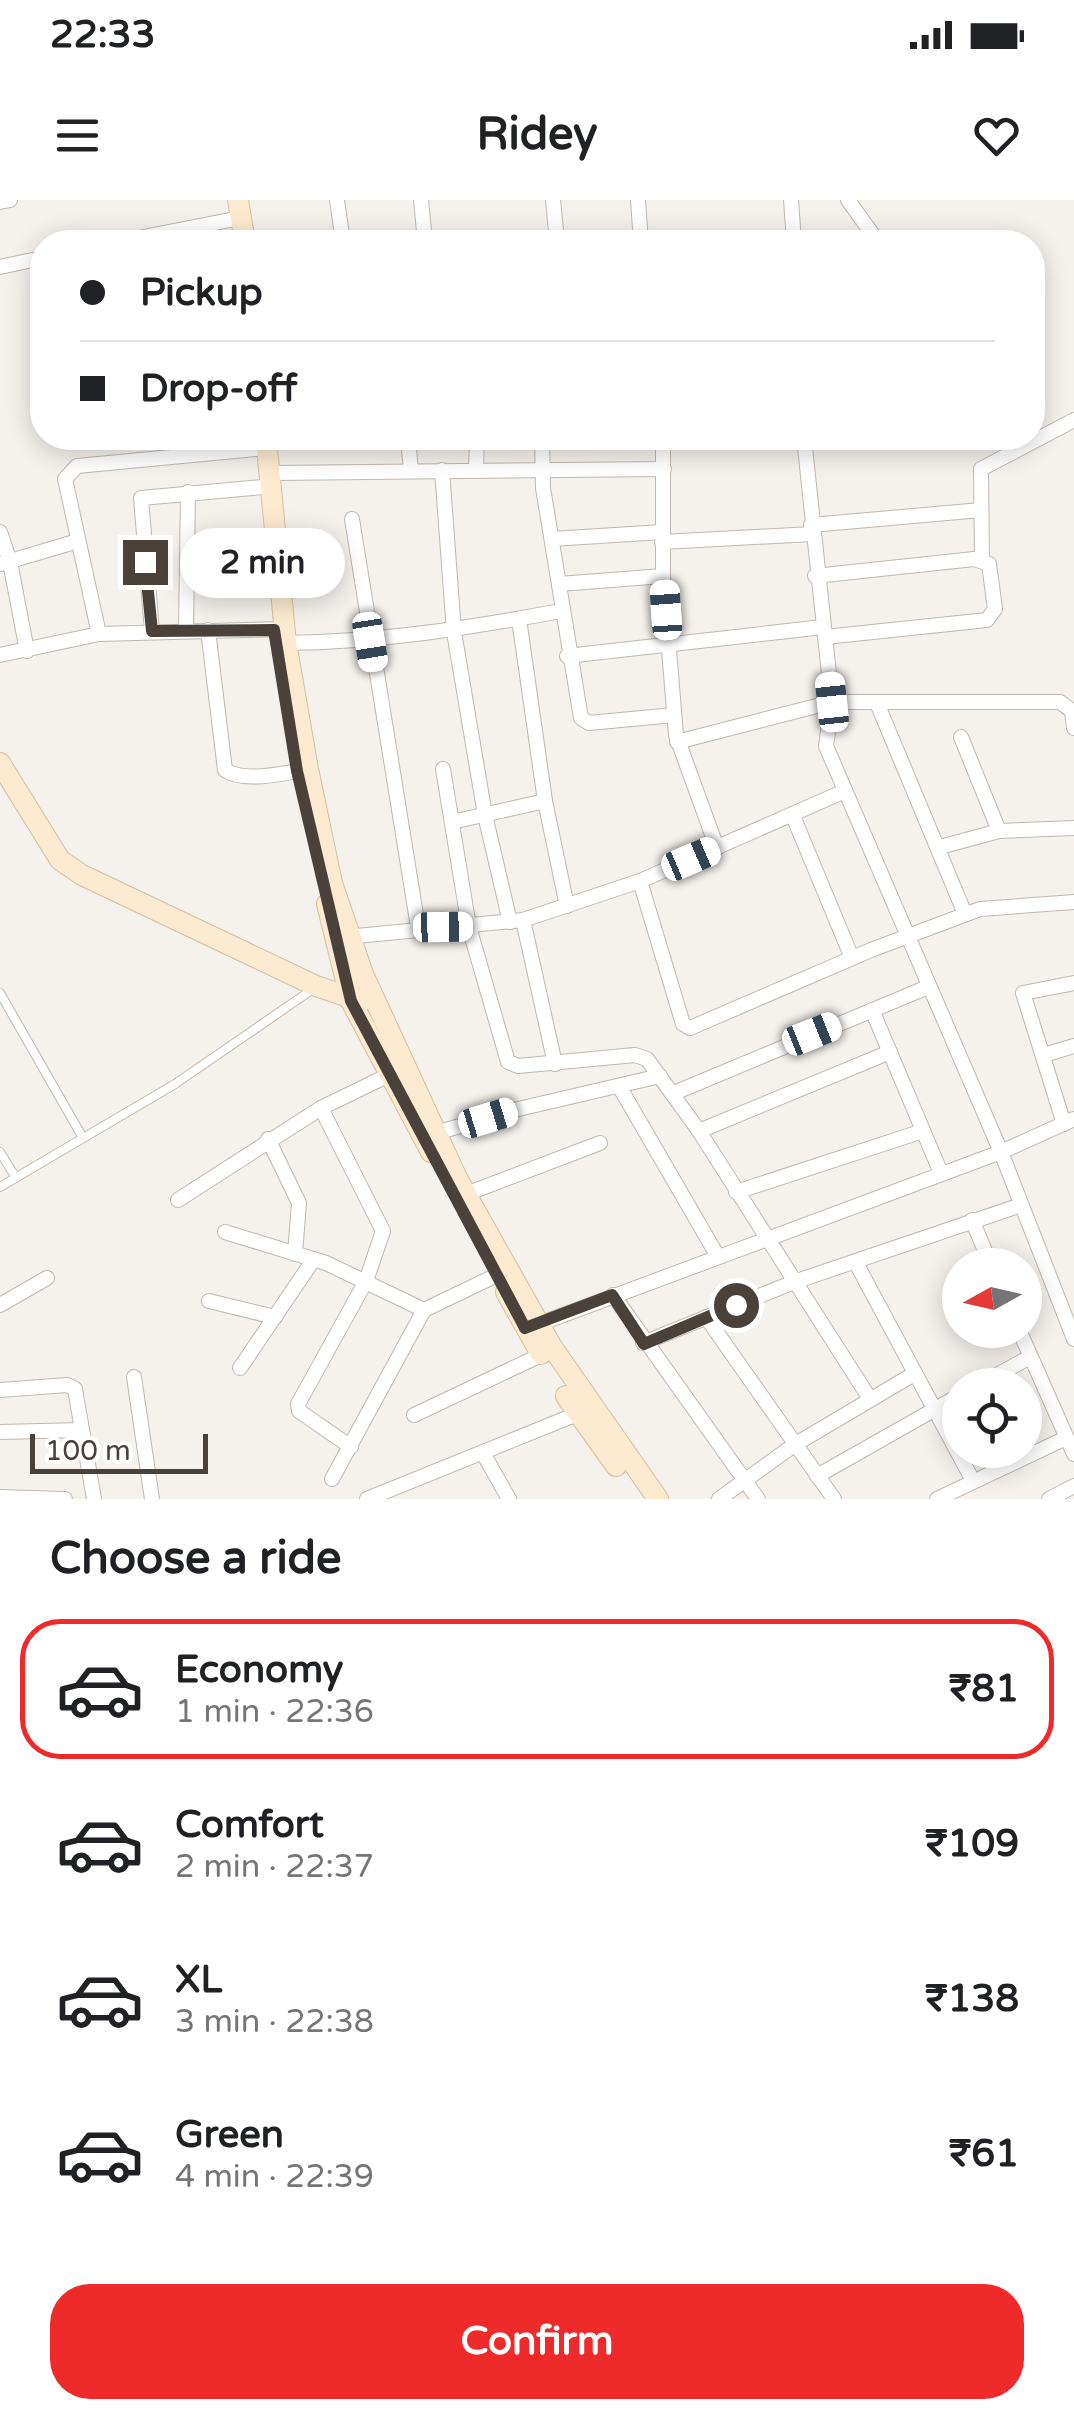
<!DOCTYPE html>
<meta charset="utf-8">
<style>
:root{--surface:#fff;--page:#f2f2f2;--text:#202124;--muted:#757577;--line:#e0e0e0;--accent:#ef2a2a}
body{margin:0;font-family:"Varela Round",sans-serif;background:var(--page);color:var(--text);height:100vh;display:flex;flex-direction:column;font-size:38px;white-space:nowrap}
*{box-sizing:border-box;margin:0}
p{font-size:32px;color:var(--muted)}
.icon{flex:none;width:55px;height:55px;fill:none;stroke:currentColor;stroke-width:2;stroke-linecap:round;stroke-linejoin:round}
.map{position:relative;height:1299px;overflow:hidden}
.side{display:flex;flex-direction:column;background:var(--surface);flex:1}
.side>*{flex:none}
.top-card{position:absolute;left:30px;top:30px;width:1015px;height:220px;border-radius:40px;box-shadow:0 5px 25px #0003;display:grid;align-content:center;height:220px;padding:0 50px;background:var(--surface)}
.needle{width:65px;rotate:262deg}
.tools{position:absolute;left:942px;top:1048px;display:grid;gap:20px}
.tools a{display:grid;place-items:center;width:100px;height:100px;border-radius:50%;background:var(--surface);box-shadow:0 5px 25px #0003;font-size:50px}
.scale{position:absolute;left:30px;bottom:25px;width:178px;box-sizing:border-box;padding-left:10px;border:5px solid #4a413a;border-top:0;font-size:28px;line-height:35px;white-space:nowrap;color:#4a413a;-webkit-text-stroke:8px #fff;paint-order:stroke}
.end{position:absolute;width:45px;height:45px;margin:-22px;border:12px solid #4a413a;background:#fff;box-shadow:0 0 0 5px #fff}
.from{border-radius:50%}
.bubble{position:absolute;height:70px;border-radius:35px;background:var(--surface);box-shadow:0 5px 25px #0003;font-size:32px;font-weight:700;line-height:70px;text-align:center}
.car{position:absolute;width:30px;height:60px;margin:-30px -15px;border-radius:12px;box-shadow:0 0 8px 2px #0007;background:linear-gradient(#fff 24%,#345 0 40%,#fff 0 76%,#345 0 86%,#fff 0)}
.top-card b{display:flex;align-items:center;gap:35px;height:95px;font-size:38px}
.top-card b+b{border-top:2px solid var(--line)}
.top-card i{width:25px;height:25px;background:var(--text)}
ul{padding:0;list-style:none}
li{display:flex;align-items:center;gap:30px;height:140px;margin:0 20px 15px;padding:0 30px;border:5px solid transparent;border-radius:40px}
li div{flex:1}
li b{display:block;font-size:38px}
li em{font-style:normal;font-weight:700}
li.selected{border-color:var(--accent)}
li>.icon{width:90px;height:90px;stroke-width:1.5}
h2{padding:0 50px;font-size:45px;line-height:120px}
.button{display:flex;gap:20px;margin-top:auto;padding:20px 50px}
.button a{flex:1;height:115px;border-radius:40px;background:var(--accent);color:#fff;font-size:40px;font-weight:700;line-height:115px;text-align:center}
.status{display:flex;justify-content:space-between;align-items:center;height:70px;padding:0 50px;background:var(--surface);direction:ltr}
.status svg{height:28px;fill:currentColor}
header{display:flex;justify-content:space-between;align-items:center;height:130px;padding:0 50px;background:var(--surface);font-size:45px;font-weight:700}
.map>svg:first-child{display:block}
</style>
<div class="status"><b>22:33</b><svg viewBox="0 0 49 12"><path d="M0 12V9h3v3zM5 12V6h3v6zM10 12V3h3v9zM15 12V0h3v12zM26 1h20v11H26zM47 4h2v5h-2z"/></svg></div>
<header><svg class="icon" aria-label="menu" viewBox="0 0 24 24"><path d="M4 6h16M4 12h16M4 18h16"/></svg>Ridey<svg class="icon" aria-label="heart" viewBox="0 0 24 24"><path d="M12 20l-8-8c-3-5 5-10 8-4 3-6 11-1 8 4z"/></svg></header>
<div class="map">
<svg width="1074" height="1299" viewBox="0 0 1074 1299">
<rect width="100%" height="100%" fill="#f5f1ed"/>
<g fill="none" stroke-linecap="round" stroke-linejoin="round">
<defs>
<g id="lane">
<path d="M0 793 83 938"/>
<path d="M0 952 16 978"/>
<path d="M0 987 175 884 313 789"/>
</g>
<g id="street">
<path d="M337 0 343 42"/>
<path d="M421 0 425 42"/>
<path d="M553 0 557 42"/>
<path d="M638 0 641 42"/>
<path d="M791 0 794 42"/>
<path d="M848 0 878 42"/>
<path d="M0 2 10 0"/>
<path d="M118 42 240 18"/>
<path d="M0 67 42 58"/>
<path d="M408 238 411 271"/>
<path d="M542 238 543 288 581 518 589 523 674 515"/>
<path d="M663 238V376L676 535 717 648"/>
<path d="M442 270 454 432 485 615 510 722"/>
<path d="M476 270 477 238"/>
<path d="M273 273 664 269"/>
<path d="M352 319 418 727"/>
<path d="M811 325 981 310"/>
<path d="M0 332 10 362 27 451"/>
<path d="M552 339 662 332"/>
<path d="M662 342 812 334"/>
<path d="M982 361 981 269 1074 220"/>
<path d="M0 364 78 341"/>
<path d="M815 376 974 359 989 364 995 409 987 420 825 437"/>
<path d="M559 384 663 376"/>
<path d="M519 419 545 601 567 706"/>
<path d="M208 430 225 570C243 583 287 573 308 569"/>
<path d="M152 431 141 298 263 287"/>
<path d="M186 431 188 292"/>
<path d="M99 434 65 279 77 266 267 248"/>
<path d="M286 443C381 442 468 428 561 411"/>
<path d="M0 455 99 434 285 429"/>
<path d="M567 456 823 427"/>
<path d="M877 503 965 714"/>
<path d="M961 537 999 631"/>
<path d="M677 542 832 502H1060L1072 511 1074 528"/>
<path d="M443 569 469 727 508 862 518 866 635 855 647 859 699 931 870 1199"/>
<path d="M793 616 852 758"/>
<path d="M452 622 545 601"/>
<path d="M940 647 999 631 1074 628"/>
<path d="M640 681 683 824 690 828 871 750 980 709 1074 702"/>
<path d="M523 720 555 864"/>
<path d="M346 737 523 720 640 681 845 591"/>
<path d="M872 810 941 973"/>
<path d="M1044 855 1074 846"/>
<path d="M619 886 717 1055"/>
<path d="M674 893 928 787"/>
<path d="M321 908 383 1031 366 1081 298 1204 299 1211 351 1247"/>
<path d="M1074 919 1001 952 1074 1139"/>
<path d="M1064 924 1023 793 1074 783"/>
<path d="M699 931 890 852"/>
<path d="M436 933 514 910 660 876"/>
<path d="M268 939 299 1003 295 1054"/>
<path d="M736 992 923 931"/>
<path d="M466 994 600 943"/>
<path d="M178 1000 321 908 397 871"/>
<path d="M972 1020 991 1065"/>
<path d="M225 1032 326 1063 424 1110"/>
<path d="M856 1063 972 1279"/>
<path d="M613 1095 758 1299"/>
<path d="M209 1101 275 1117"/>
<path d="M0 1105 47 1078"/>
<path d="M706 1117 834 1299"/>
<path d="M531 1127 1001 952 826 546 832 502 804 238"/>
<path d="M1019 1130 1074 1254"/>
<path d="M643 1143 794 1082 1021 1005"/>
<path d="M240 1168 314 1059"/>
<path d="M134 1177 152 1299"/>
<path d="M979 1185 1030 1157"/>
<path d="M0 1190 67 1185 75 1189 94 1299"/>
<path d="M414 1215 541 1155"/>
<path d="M0 1232 82 1230"/>
<path d="M483 1253 509 1299"/>
<path d="M817 1276 960 1195"/>
<path d="M332 1279 424 1110 497 1075"/>
<path d="M0 1297 65 1299"/>
<path d="M367 1299 577 1214"/>
<path d="M719 1299 794 1245 914 1174"/>
<path d="M937 1299 1066 1238"/>
<path d="M1049 1299 1074 1286"/>
</g>
<g id="secondary">
<path d="M238 0 245 42"/>
<path d="M266 238 286 443 308 569 332 683 363 774 458 980 552 1147 658 1299"/>
<path d="M0 563 60 660 82 675 316 786 361 801"/>
<path d="M327 704 351 801 431 952"/>
<path d="M506 1092 541 1154"/>
<path d="M566 1196 616 1266"/>
</g>
</defs>
<use href="#lane" stroke="#c1b8af" stroke-width="10"/>
<use href="#street" stroke="#c1b8af" stroke-width="16"/>
<use href="#secondary" stroke="#d5c0a0" stroke-width="22"/>
<use href="#lane" stroke="#fff" stroke-width="8"/>
<use href="#street" stroke="#fff" stroke-width="14"/>
<use href="#secondary" stroke="#fcebd0" stroke-width="20"/>
</g>
<g fill="none" stroke-linecap="round" stroke-linejoin="round">
<path stroke="#4a413a" stroke-width="12" d="M145 362 152 431 274 430 297 571 351 801 525 1128 612 1095 644 1144 736 1105"/>
</g>
</svg>
<div class="tools">
<a><svg class="needle" viewBox="-14 -14 28 28"><path d="M0-13l5 13h-10z" fill="#e53935"/><path d="M0 13l5-13h-10z" fill="#757577"/></svg></a>
<a><svg class="icon" aria-label="locate" viewBox="0 0 24 24"><circle cx="12" cy="12" r="6"/><path d="M12 2v4M12 18v4M2 12h4M18 12h4"/></svg></a>
</div>
<div class="scale">100 m</div>
<i class="end from" style="left:736px;top:1105px"></i>
<i class="end" style="left:145px;top:362px"></i>
<div class="bubble" style="left:180px;top:328px;width:165px">2 min</div>
<i class="car" style="left:666px;top:410px;rotate:356deg"></i>
<i class="car" style="left:370px;top:442px;rotate:171deg"></i>
<i class="car" style="left:832px;top:502px;rotate:354deg"></i>
<i class="car" style="left:691px;top:659px;rotate:67deg"></i>
<i class="car" style="left:443px;top:727px;rotate:89deg"></i>
<i class="car" style="left:812px;top:834px;rotate:68deg"></i>
<i class="car" style="left:488px;top:918px;rotate:73deg"></i>
<div class="top-card">
<b><i class="from"></i>Pickup</b>
<b><i></i>Drop-off</b>
</div>
</div>
<section class="side">
<h2>Choose a ride</h2>
<ul>
<li class="selected"><svg class="icon" aria-label="car" viewBox="0 0 24 24"><path d="M5 17H2v-5l4-1 3-4h7l3 4 3 1v5h-3M9 17h6M6 11h13"/><circle cx="7" cy="17" r="2"/><circle cx="17" cy="17" r="2"/></svg><div><b>Economy</b><p>1 min · 22:36</p></div><em>₹81</em></li>
<li><svg class="icon" aria-label="car" viewBox="0 0 24 24"><path d="M5 17H2v-5l4-1 3-4h7l3 4 3 1v5h-3M9 17h6M6 11h13"/><circle cx="7" cy="17" r="2"/><circle cx="17" cy="17" r="2"/></svg><div><b>Comfort</b><p>2 min · 22:37</p></div><em>₹109</em></li>
<li><svg class="icon" aria-label="car" viewBox="0 0 24 24"><path d="M5 17H2v-5l4-1 3-4h7l3 4 3 1v5h-3M9 17h6M6 11h13"/><circle cx="7" cy="17" r="2"/><circle cx="17" cy="17" r="2"/></svg><div><b>XL</b><p>3 min · 22:38</p></div><em>₹138</em></li>
<li><svg class="icon" aria-label="car" viewBox="0 0 24 24"><path d="M5 17H2v-5l4-1 3-4h7l3 4 3 1v5h-3M9 17h6M6 11h13"/><circle cx="7" cy="17" r="2"/><circle cx="17" cy="17" r="2"/></svg><div><b>Green</b><p>4 min · 22:39</p></div><em>₹61</em></li>
</ul>
<div class="button"><a>Confirm</a></div>
</section>
